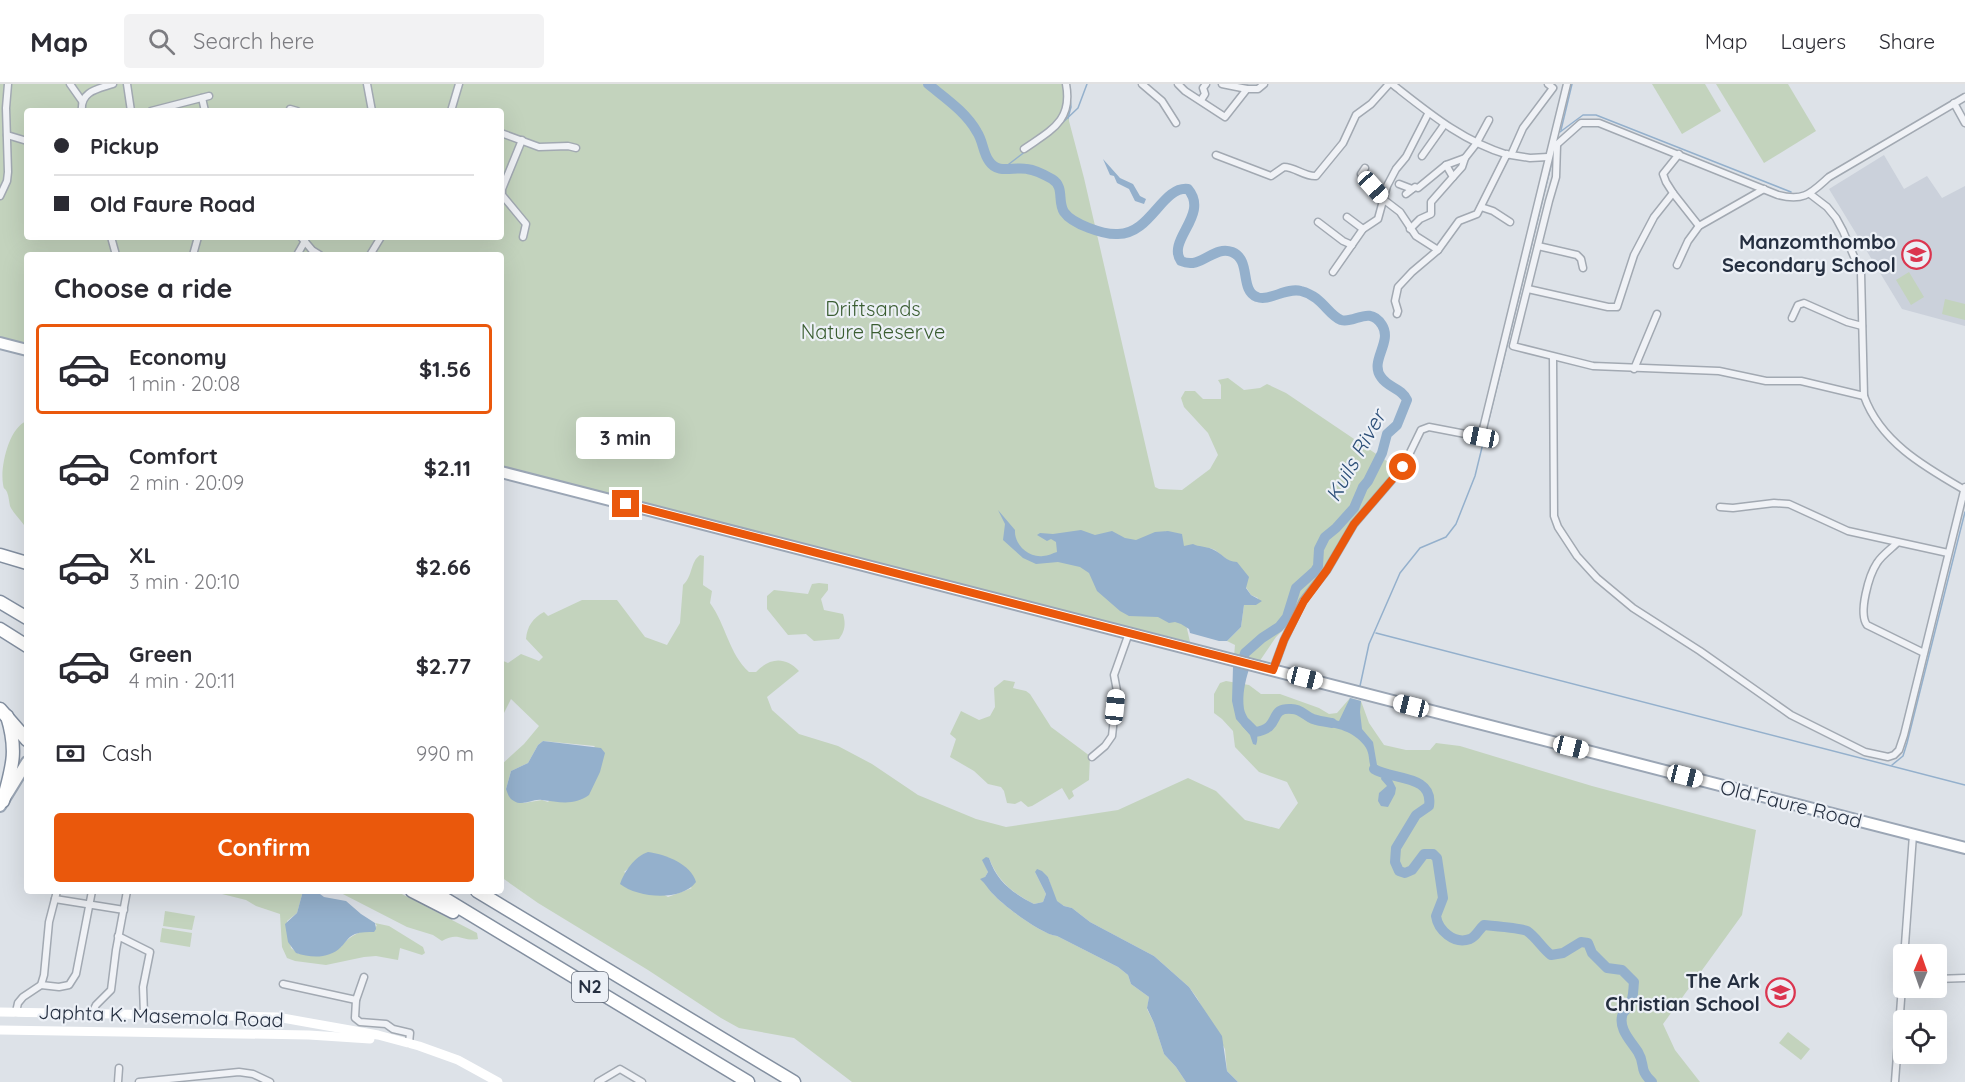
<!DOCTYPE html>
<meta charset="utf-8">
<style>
:root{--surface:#fff;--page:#f2f2f3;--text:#2b2b33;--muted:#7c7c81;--line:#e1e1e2;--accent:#ea580c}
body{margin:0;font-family:Quicksand,sans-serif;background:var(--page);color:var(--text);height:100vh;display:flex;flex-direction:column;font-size:22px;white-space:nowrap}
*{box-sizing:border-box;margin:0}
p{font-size:20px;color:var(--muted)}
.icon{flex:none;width:33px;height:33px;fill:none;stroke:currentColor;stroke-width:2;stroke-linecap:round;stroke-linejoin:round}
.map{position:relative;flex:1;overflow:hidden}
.details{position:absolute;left:24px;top:168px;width:480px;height:642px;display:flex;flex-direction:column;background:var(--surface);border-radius:6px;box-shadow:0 6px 24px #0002}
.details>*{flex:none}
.banner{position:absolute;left:24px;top:24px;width:480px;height:132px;border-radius:6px;box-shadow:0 6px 24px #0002;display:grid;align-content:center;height:132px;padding:0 30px;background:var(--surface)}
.needle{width:39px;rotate:2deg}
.controls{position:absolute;left:1893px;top:860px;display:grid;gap:12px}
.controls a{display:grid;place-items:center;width:54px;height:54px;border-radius:6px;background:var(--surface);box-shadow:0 6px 24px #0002;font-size:30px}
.end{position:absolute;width:27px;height:27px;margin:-14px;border:8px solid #ea580c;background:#fff;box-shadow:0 0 0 3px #fff}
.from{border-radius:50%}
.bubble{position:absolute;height:42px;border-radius:6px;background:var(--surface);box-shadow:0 6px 24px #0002;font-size:20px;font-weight:700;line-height:42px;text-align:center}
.car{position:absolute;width:18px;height:36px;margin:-18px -9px;border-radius:8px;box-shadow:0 0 4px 2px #0007;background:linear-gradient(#fff 24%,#345 0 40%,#fff 0 76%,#345 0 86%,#fff 0)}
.banner b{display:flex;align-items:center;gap:21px;height:57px;font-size:22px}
.banner b+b{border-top:2px solid var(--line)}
.banner i{width:15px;height:15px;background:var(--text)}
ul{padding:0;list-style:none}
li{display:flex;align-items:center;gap:18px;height:90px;margin:0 12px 9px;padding:0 18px;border:3px solid transparent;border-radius:6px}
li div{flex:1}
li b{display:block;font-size:22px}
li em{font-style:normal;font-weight:700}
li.on{border-color:var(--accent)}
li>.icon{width:54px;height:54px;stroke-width:1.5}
h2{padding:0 30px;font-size:27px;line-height:72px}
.pay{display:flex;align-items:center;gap:15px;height:66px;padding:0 30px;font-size:22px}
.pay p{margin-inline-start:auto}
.cta{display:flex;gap:12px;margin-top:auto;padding:12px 30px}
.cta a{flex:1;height:69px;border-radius:6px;background:var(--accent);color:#fff;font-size:24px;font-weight:700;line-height:69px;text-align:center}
header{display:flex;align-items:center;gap:36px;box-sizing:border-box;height:84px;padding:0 30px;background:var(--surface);border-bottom:2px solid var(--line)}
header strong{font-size:28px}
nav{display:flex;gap:33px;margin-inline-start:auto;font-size:21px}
.search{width:420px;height:54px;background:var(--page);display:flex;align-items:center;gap:15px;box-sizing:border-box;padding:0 21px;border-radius:6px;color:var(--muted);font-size:22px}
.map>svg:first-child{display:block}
</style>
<header>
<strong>Map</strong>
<div class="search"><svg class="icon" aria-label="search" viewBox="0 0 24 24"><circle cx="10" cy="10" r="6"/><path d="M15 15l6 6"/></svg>Search here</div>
<nav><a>Map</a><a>Layers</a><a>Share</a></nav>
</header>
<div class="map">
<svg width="1965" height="998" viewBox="0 0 1965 998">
<rect width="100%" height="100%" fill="#dde2e8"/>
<path fill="#cbd1db" d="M1884 71 1904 105 1927 92 1942 114 1965 102V242L1902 225 1829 105Z"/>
<g fill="#c3d3bd" fill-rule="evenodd">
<path d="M0 0H1070L1069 37 1084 94 1155 403 1159 405 1182 406 1210 385 1218 371 1208 349 1184 323 1181 314 1185 307H1195L1203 315H1221V301L1218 296 1228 294 1244 306 1260 304 1267 300 1286 309 1397 384 1363 425 1327 481 1309 504 1287 542 1276 553 1259 578 1234 572 1235 561 1227 557 1241 543 1244 521H1256L1258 514 1251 511 1230 478 1215 466 1210 464 1183 463 1165 447 1190 558 501 387V171H27V265L0 258ZM27 27H501V153H27Z"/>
<path d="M1652 0H1705L1721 27 1682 50Z"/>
<path d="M1716 0H1788L1816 47 1764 79Z"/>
<path d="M1909 188 1924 213 1911 221 1896 196Z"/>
<path d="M1945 215 1965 220V236L1942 230Z"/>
<path d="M27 337V442L24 441C20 435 13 429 10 422 9 418 9 413 7 408 4 402 4 407 3 400 0 383 9 343 27 337Z"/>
<path d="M700 471 704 472 703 501 712 507 710 519C726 541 729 570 749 588H756C769 574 785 572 799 587L767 613 772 626 799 650 838 662 872 680 918 711 976 735 1006 743 1118 726 1188 694 1216 707 1245 736 1279 745 1298 719 1287 698 1259 688 1235 663 1233 647 1222 635 1214 629V610L1220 599 1226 597 1249 601 1261 610H1280L1319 624 1329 630 1337 629 1350 614 1361 617 1369 639 1384 661 1406 666H1430L1436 659 1460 662 1592 702 1756 746 1742 831 1663 940 1675 966 1700 998H1238L1227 987 1225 965 1197 914 1189 903 1154 872 1090 838 1072 824 1064 822 1056 817 1048 793 1035 788 1046 810 1043 818 1034 820C1013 809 998 798 989 774L985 780 988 788 985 793C986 800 989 806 993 810 1005 823 1041 850 1057 852L1118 883 1128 891 1131 900 1149 913 1147 925 1154 939 1164 970 1176 983 1186 998H852L794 954 739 944 721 934 648 886 538 819 501 793V681L524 660 539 642 511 615 501 635V576L508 579 521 570 539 577 543 573 526 555C527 542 533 534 544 528L548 532 582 516H617L645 553 667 561 680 539 683 501C693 492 690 478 700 471ZM543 657 595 662 548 718 542 716 524 719 506 705 511 687 528 679 538 661ZM634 780 692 804 668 813 624 788Z"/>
<path d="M819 499 828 500V506L821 515 824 526 843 530C846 540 845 547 839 555L814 557 806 550 788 551 767 525V512L774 506 808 510 812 500Z"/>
<path d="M1004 596 1015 598 1013 604 1026 607 1030 610 1051 643 1090 672 1089 696 1072 707 1074 712 1069 716 1062 704 1032 722 1028 723 1021 717 1015 720 1007 719 1004 707 1001 703 988 700 974 687 950 673 956 655 950 650 961 627 979 636 990 632 995 623 994 604Z"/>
<path d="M210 807H303L297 829 287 837 291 864 299 870 341 863C350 850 363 847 377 842L375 839 389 842 423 863 425 869 422 871 400 864 398 876 376 872 364 873 326 881 295 877 287 874 282 863 280 830 256 822 246 816Z"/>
<path d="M337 807H396L477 849 478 855C463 858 458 847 442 857L433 851 407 843Z"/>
<path d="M165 827 195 832 192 846 163 842Z"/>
<path d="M162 844 192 849 190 863 160 858Z"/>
<path d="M1788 948 1810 965 1801 976 1779 959Z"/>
</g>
<g fill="#94b0cc">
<path d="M1103 75 1120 94 1133 100 1140 112 1146 115 1144 120 1135 117 1129 105 1117 99 1114 92 1110 91Z"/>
<path d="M998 426 1015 446C1014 460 1028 474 1043 472 1048 472 1053 469 1057 468L1056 458 1051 455 1047 457 1037 451 1040 449 1053 450 1081 446 1095 451 1112 447 1125 454 1136 456 1155 448 1168 447 1182 450 1184 462 1193 460C1199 463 1205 462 1212 465 1222 469 1226 478 1237 478L1249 493 1246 504 1251 511 1262 517 1256 521H1244L1241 543 1227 557H1219L1190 549 1189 545 1181 540 1175 538 1169 539 1158 533 1129 532 1120 527 1097 507 1089 489 1080 483 1058 478 1036 480 1023 474 1003 456 1005 440Z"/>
<path d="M1236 582 1249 585C1245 598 1242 611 1244 625 1247 638 1262 647 1256 661L1253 660 1250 651 1236 635 1232 617 1233 583Z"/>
<path d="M1350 614 1361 617 1360 628 1362 645 1373 658 1377 681 1392 696 1396 704 1395 710 1388 723 1381 722 1378 717 1379 709 1387 702 1381 695 1382 691C1363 686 1374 673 1364 661 1353 647 1337 644 1321 641L1318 637 1319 633 1339 637Z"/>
<path d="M543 657 601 664 605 669 600 688 589 711C574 722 559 718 542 716 533 714 523 723 514 717 509 715 508 710 506 705L511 687 528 679 538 661Z"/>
<path d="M648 768C665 770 691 780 696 798 681 818 638 814 620 800 624 788 635 772 648 768Z"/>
<path d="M986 773 989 774C997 798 1013 809 1034 820L1043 818 1046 810 1035 788 1037 785 1042 787 1048 793 1057 817 1064 822 1072 824 1090 838 1154 872 1189 903 1222 952 1227 987 1238 998H1186L1176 983 1164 970 1154 939 1147 924 1149 913 1131 900 1128 891 1118 883 1057 852C1041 850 1004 822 993 810 988 805 986 800 980 795L985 793 988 788 982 776Z"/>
<path d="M303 807H316L324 813 346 817 361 830 375 839 376 845 374 848C368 848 361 848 355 850 348 853 346 858 341 863 329 875 311 874 296 869L288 858 285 840 297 829Z"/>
</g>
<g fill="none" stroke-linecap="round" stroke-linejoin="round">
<g stroke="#94b0cc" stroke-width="1.5">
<path d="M1068 34 1071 23 1070 13"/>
<path d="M1058 43 1078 24 1087 0"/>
<path d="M1561 46 1572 0"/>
<path d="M1560 48 1583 31H1596L1791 108"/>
<path d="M1003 87 1009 80 1026 67"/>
<path d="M1376 549 1965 701"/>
<path d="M1360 602 1369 560 1400 489 1420 464 1446 453 1456 440 1475 392 1552 77"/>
<path d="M1892 681 1903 672 1907 659 1965 428"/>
</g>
<g stroke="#94b0cc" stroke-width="10">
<path d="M928 0C945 14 966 28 977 48 983 57 983 69 989 77 998 91 1014 82 1027 85 1036 86 1045 91 1052 95 1065 103 1057 117 1064 128 1072 140 1104 151 1118 150 1151 150 1162 102 1188 105 1210 131 1166 156 1181 177 1202 186 1213 161 1232 168 1252 176 1239 206 1257 213 1269 218 1286 203 1301 207 1322 212 1328 231 1341 236 1355 240 1369 221 1382 241 1393 258 1369 277 1381 293 1388 304 1402 304 1407 316L1397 341 1387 350 1382 369 1368 397 1363 403 1354 424 1336 444 1325 453 1319 465 1318 482 1315 487 1296 504 1287 533 1279 543 1262 554 1245 569 1240 587"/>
<path d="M1246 639 1255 648C1283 644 1267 623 1292 625 1301 625 1305 632 1313 635 1319 637 1326 638 1332 639"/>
<path d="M1374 685C1391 696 1434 690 1429 722L1416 731 1396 764 1395 778 1399 787 1405 789 1412 786 1424 770H1433L1437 774 1443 814 1436 832C1438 846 1454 861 1470 855 1476 853 1479 845 1484 841 1493 842 1521 844 1527 847 1536 853 1542 864 1551 871L1563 869 1581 858 1588 859 1592 869 1607 884 1622 886 1634 898C1633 906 1634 915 1629 922 1629 922 1623 929 1623 929 1617 944 1631 957 1638 968 1646 981 1638 985 1652 998"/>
</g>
<defs>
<g id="minor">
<path d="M70 0 82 17"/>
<path d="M127 0 131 27"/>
<path d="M367 0 372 27"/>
<path d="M1142 0 1162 17 1176 39"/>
<path d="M1178 0 1185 7 1225 33 1247 5H1258L1264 0"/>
<path d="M1222 0 1247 5"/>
<path d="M1392 0C1429 29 1462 57 1508 71"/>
<path d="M202 14 205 27"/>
<path d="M1201 16 1205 10 1203 4 1206 0"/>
<path d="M1954 19 1965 39"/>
<path d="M290 25 297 27"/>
<path d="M82 27C80 7 98 5 113 0"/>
<path d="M151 27 209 12"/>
<path d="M451 27 459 0"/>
<path d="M501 49 539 63 568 62 576 64"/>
<path d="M7 51 27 57"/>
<path d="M522 56 502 105V111L526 140 523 153"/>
<path d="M1557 61 1556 93 1549 117 1513 262 1593 282 1719 287 1766 297H1801L1864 312 1861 189 1843 147 1836 134 1827 123 1810 110"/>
<path d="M1554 63 1581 39H1599L1778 111C1804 118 1811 109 1829 93L1965 13"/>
<path d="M1024 65C1051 46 1073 37 1066 0"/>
<path d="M1216 71 1271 92 1284 83C1295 83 1305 93 1316 92L1343 59 1356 31 1371 20 1389 0"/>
<path d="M1422 72 1444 41"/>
<path d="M1548 73 1530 74 1511 71 1523 44 1553 4 1548 0"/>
<path d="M1365 84 1361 90 1383 115 1400 128 1416 152 1438 166"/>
<path d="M1453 93 1462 83 1465 74"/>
<path d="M1399 100 1412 105"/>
<path d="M1673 109 1699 142"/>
<path d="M1406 110 1415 103 1418 104 1446 81 1465 74 1476 60 1489 36"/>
<path d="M0 112 7 97 8 88 6 24 8 0"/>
<path d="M1481 123 1493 127 1510 138"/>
<path d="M1347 133 1363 145"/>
<path d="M1318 138 1343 157 1352 161"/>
<path d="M1410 145 1420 135 1431 130V118L1453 93 1446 81"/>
<path d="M111 153 116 171"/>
<path d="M301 153 312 166 320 171"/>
<path d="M1538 162 1577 171 1581 175 1583 184"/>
<path d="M193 171 198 153"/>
<path d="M297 171 305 157"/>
<path d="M370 171 381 153"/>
<path d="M1677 181 1688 157 1699 142 1764 105"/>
<path d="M1333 188 1363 145 1378 135 1387 102 1396 85 1406 73 1428 30"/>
<path d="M1528 205 1608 223H1617L1634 171 1654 133 1673 109 1666 98 1663 90 1679 70"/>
<path d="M1397 230 1398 227 1395 217 1398 203 1412 188 1438 166 1459 137 1477 130 1507 70"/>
<path d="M1792 234 1798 221 1804 219 1847 238 1862 242"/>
<path d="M1553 273 1554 432 1558 443 1577 472 1597 494 1633 524 1700 567 1791 631 1865 668 1888 673 1894 671 1899 666 1904 651 1965 403"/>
<path d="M1634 285 1657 230"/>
<path d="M1864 312C1880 357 1923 382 1963 405"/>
<path d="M1720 423 1733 424 1774 419 1789 420 1848 447 1948 469"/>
<path d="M1897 459C1891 465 1882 471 1877 479 1869 491 1858 529 1867 541L1924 569"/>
<path d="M1273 586 1284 556 1303 517 1327 486 1354 440 1403 383 1421 346 1429 343 1481 353 1567 0"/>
<path d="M1092 673 1105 662 1112 652 1117 607 1114 591 1129 549"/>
<path d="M55 815 124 826"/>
<path d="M118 852 150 868 143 903 144 930"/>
<path d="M364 893 356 916 355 934 360 938 386 940 393 945 410 949 409 959"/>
<path d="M1936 895 1965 894"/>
<path d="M283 900 356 916"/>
<path d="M41 901 59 903 69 901 76 890 92 807"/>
<path d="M16 928 18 919 23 913 41 901 44 891 49 838 57 807"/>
<path d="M92 929 96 921 111 906 116 866 127 807"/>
<path d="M118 998 119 984"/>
<path d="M139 998 239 988 253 990 270 998"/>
<path d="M598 998 620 985 642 998"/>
<path d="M1895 998 1913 751"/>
</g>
<g id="primary">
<path d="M0 259 27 266"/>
<path d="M501 388 1965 764"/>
<path d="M0 722 27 678"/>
</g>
<g id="motorway">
<path d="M0 471 27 479"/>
<path d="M0 518 27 534"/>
<path d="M0 545 27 562"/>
<path d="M0 625 27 656"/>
<path d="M3 717C12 683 18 668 7 632"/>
<path d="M412 807 453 828"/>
<path d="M432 807 748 998"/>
<path d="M477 807 794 998"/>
</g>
</defs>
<use href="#minor" stroke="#a2a9b2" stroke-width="9"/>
<use href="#primary" stroke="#9ba6b5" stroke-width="14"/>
<use href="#motorway" stroke="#838fa0" stroke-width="15"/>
<use href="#minor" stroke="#f0f2f6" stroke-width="6"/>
<g stroke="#fff" stroke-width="9">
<path d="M0 928 277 933 378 951 419 962 458 976 498 998"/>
<path d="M0 946 309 951 370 955"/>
</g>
<use href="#primary" stroke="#fff" stroke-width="10"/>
<use href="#motorway" stroke="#fff" stroke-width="12"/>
</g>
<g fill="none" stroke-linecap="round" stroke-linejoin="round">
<path stroke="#ea580c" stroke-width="8" d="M626 420 1273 586 1284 556 1304 517 1327 486 1354 440 1403 383"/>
</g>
<defs>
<symbol id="school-ring" viewBox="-11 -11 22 22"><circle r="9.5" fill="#ecf0f6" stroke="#db354f" stroke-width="1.5"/><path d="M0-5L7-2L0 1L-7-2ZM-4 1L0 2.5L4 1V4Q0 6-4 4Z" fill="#db354f"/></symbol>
</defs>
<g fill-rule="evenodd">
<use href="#school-ring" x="1900" y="154" width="33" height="33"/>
<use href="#school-ring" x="1764" y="892" width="33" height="33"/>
</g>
<g text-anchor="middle" stroke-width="4.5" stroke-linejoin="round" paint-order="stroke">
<rect fill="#ecf0f6" stroke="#616977" stroke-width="1.5" x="572" y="888" width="36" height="30" rx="4.5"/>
<g font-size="18" font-weight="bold" fill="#252f40">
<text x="590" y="909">N2</text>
</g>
<g font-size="20" font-weight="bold" fill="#252f40" stroke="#ecf0f6" text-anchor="end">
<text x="1896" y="165">Manzomthombo<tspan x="1896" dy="23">Secondary School</tspan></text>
<text x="1760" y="904">The Ark<tspan x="1760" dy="23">Christian School</tspan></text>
</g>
<g font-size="20" fill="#3a5d31" stroke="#ecf0f6">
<text x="873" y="232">Driftsands<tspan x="873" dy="23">Nature Reserve</tspan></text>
</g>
<g font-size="20" fill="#252f40" stroke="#ecf0f6">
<text transform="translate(1791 720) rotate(14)" y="7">Old Faure Road</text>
<text transform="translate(161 932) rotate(2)" y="7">Japhta K. Masemola Road</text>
</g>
<g font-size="21" font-style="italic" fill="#2b4e78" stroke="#ecf0f6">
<text transform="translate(1356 372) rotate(-61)" y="7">Kuils River</text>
</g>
</g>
</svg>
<div class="controls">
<a><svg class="needle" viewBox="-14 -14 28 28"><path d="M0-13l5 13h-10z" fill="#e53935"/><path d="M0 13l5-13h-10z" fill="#7c7c81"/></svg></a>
<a><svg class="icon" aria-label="locate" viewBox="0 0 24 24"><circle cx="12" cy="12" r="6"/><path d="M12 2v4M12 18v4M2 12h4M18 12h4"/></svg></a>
</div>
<i class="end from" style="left:1403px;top:383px"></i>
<i class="end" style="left:626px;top:420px"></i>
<div class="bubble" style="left:576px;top:333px;width:99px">3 min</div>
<i class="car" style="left:1373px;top:103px;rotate:138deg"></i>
<i class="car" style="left:1481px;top:353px;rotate:281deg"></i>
<i class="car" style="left:1305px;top:594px;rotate:104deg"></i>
<i class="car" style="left:1411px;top:622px;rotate:284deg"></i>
<i class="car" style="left:1115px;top:623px;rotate:6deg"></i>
<i class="car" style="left:1571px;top:663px;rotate:104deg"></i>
<i class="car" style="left:1685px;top:692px;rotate:104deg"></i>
<div class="banner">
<b><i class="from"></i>Pickup</b>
<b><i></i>Old Faure Road</b>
</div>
<section class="details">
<h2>Choose a ride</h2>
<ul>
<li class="on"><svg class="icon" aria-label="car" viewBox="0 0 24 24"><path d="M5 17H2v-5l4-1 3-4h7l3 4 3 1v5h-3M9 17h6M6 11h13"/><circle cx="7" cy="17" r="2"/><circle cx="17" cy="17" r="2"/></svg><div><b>Economy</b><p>1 min · 20:08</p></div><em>$1.56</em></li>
<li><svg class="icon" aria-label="car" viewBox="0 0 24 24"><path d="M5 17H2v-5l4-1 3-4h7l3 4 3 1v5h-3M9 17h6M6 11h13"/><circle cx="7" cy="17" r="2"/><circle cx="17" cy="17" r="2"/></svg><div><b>Comfort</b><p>2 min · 20:09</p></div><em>$2.11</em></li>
<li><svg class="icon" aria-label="car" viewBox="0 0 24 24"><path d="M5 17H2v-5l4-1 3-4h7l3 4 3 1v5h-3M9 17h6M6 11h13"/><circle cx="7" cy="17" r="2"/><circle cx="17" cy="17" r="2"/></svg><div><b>XL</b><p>3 min · 20:10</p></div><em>$2.66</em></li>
<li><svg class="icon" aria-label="car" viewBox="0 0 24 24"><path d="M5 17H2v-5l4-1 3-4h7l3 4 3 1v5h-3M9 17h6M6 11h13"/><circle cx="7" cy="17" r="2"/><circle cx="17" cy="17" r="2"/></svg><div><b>Green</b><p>4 min · 20:11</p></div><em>$2.77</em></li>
</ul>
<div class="pay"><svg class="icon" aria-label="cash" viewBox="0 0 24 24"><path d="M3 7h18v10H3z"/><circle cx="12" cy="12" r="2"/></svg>Cash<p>990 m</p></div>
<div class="cta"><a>Confirm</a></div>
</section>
</div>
